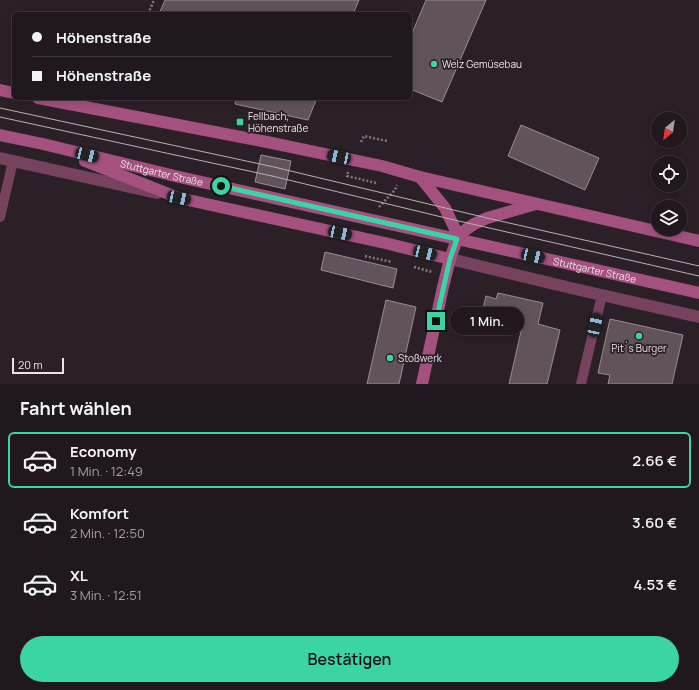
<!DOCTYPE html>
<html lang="de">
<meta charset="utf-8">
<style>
:root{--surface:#20181c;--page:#282125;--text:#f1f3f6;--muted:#a2a0a3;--line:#3d373b;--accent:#3bd4a4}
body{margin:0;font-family:Manrope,sans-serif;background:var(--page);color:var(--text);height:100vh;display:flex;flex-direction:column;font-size:15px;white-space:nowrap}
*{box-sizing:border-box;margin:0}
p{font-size:13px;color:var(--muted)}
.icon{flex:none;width:22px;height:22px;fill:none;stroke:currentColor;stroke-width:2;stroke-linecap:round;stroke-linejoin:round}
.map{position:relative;height:384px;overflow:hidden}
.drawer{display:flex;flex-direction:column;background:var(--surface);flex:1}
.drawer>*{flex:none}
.guide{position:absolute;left:12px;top:12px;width:400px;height:88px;border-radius:6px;box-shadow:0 2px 10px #0003,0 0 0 1px var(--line);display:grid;align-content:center;height:88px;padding:0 20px;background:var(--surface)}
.needle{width:26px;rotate:209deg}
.controls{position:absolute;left:651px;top:112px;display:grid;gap:8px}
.controls a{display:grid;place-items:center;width:36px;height:36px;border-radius:50%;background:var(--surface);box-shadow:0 2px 10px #0003,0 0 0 1px var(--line);font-size:20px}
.scale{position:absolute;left:12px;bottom:10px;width:52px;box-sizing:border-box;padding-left:4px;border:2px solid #eae3e7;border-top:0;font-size:11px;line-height:14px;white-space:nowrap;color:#eae3e7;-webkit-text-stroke:3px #2b2026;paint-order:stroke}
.end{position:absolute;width:18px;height:18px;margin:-9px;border:5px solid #3bd4a4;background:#111;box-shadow:0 0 0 2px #111}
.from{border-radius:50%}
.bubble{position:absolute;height:28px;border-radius:14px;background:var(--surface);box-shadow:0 2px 10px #0003,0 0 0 1px var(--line);font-size:13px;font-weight:600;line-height:28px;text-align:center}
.car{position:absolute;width:12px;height:24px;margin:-12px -6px;border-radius:5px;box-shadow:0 0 3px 1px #0007;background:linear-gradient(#222 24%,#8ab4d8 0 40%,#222 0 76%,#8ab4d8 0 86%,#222 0)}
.guide b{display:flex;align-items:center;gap:14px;height:38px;font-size:15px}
.guide b+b{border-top:1px solid var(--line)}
.guide i{width:10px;height:10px;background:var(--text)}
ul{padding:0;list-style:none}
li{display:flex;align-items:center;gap:12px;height:56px;margin:0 8px 6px;padding:0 12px;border:2px solid transparent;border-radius:6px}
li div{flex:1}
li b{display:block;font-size:15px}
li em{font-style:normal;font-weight:600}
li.active{border-color:var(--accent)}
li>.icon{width:36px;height:36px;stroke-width:1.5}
h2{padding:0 20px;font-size:18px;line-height:48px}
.button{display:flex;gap:8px;margin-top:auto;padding:8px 20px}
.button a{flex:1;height:46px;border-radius:24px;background:var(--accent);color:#111;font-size:16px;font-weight:600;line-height:46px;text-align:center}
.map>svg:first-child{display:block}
</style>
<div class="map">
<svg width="699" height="384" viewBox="0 0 699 384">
<rect width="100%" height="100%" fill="#2b2026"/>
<g fill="#60545a" stroke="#998c92">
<path d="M165 0H359L353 14H159Z"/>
<path d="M426 0H486L442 102 410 89V38Z"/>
<path d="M236 98H317L308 120 235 104Z"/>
<path d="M521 125 599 158 585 190 508 156Z"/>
<path d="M261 155 291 161 285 189 255 182Z"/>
<path d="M325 252 397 269 393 288 321 270Z"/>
<path d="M498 293 543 303 538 324 560 330 547 384H509L522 327 481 317 486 296 496 299Z"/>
<path d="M386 300 416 307 399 384H367Z"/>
<path d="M610 319 683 335 672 384H608L610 375 598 373Z"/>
</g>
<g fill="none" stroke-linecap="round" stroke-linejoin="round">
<g stroke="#82797e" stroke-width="2.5" stroke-dasharray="2 2" stroke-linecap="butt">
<path d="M148 14 154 0"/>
<path d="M361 142 364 136 387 141"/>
<path d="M348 172 347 176 376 183"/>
<path d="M379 207 395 190 397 185"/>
<path d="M365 256 392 262"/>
<path d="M414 267 432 272"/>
</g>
<g stroke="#76425e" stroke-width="10">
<path d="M0 217 13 161"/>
<path d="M581 384 602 295"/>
</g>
<g stroke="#76425e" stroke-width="12">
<path d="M0 158 157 193"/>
<path d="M450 259 575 289 699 317"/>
</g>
<g stroke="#a4517f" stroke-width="12">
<path d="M0 90 14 93"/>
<path d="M38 98 267 142 382 166 420 177 699 241"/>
<path id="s1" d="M0 135 43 144 175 176 699 293"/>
<path d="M85 161 179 198 385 243 450 259"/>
<path d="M420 177 445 208 455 229 457 239"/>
<path d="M422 384 443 287 450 259 457 239 464 231 474 224 487 218 536 204"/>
</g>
<g stroke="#b9b1b6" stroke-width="1">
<path d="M0 108 274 167 487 218 699 266"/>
<path d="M0 117 272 176 450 219 699 276"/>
</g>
</g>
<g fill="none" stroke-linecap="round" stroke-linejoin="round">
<path stroke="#3bd4a4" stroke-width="5" d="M221 186 457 239 450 259 436 321"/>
</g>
<g fill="#3bd4a4" stroke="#2b2026" stroke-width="1.5">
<circle cx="434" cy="64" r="4"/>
<rect x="236" y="118" width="8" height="8" rx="2"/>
<circle cx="639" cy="336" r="4"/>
<circle cx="390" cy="358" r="4"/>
</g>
<g text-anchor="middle" stroke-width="3.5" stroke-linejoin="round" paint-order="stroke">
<g font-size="10" fill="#eae3e7" stroke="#2b2026" text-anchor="start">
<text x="442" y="68">Welz Gemüsebau</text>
<text x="248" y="120">Fellbach,<tspan x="248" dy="12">Höhenstraße</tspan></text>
<text x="639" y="352" text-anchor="middle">Pit´s Burger</text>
<text x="398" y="362">Stoßwerk</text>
</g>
<g font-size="10" fill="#eae3e7" stroke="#2b2026">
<text dy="4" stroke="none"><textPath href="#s1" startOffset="166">Stuttgarter Straße</textPath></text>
<text dy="4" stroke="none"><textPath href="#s1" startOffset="610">Stuttgarter Straße</textPath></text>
</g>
</g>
</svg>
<div class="controls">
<a><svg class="needle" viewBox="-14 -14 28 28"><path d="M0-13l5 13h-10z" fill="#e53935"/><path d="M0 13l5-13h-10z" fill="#a2a0a3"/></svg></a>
<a><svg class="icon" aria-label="locate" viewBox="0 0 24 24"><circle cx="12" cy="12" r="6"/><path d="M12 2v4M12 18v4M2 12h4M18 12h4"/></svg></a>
<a><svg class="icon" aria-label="layers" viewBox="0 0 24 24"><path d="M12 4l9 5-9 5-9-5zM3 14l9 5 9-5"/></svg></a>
</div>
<div class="scale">20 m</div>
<i class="end from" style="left:221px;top:186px"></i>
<i class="end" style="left:436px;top:321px"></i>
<div class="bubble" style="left:450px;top:307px;width:74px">1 Min.</div>
<i class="car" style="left:87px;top:155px;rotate:104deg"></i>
<i class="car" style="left:339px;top:157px;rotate:282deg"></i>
<i class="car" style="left:179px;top:198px;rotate:102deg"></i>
<i class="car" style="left:340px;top:233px;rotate:102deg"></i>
<i class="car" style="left:425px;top:253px;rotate:104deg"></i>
<i class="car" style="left:533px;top:256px;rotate:103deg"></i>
<i class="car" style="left:595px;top:325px;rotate:12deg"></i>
<div class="guide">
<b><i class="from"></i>Höhenstraße</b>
<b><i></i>Höhenstraße</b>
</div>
</div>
<section class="drawer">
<h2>Fahrt wählen</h2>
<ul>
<li class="active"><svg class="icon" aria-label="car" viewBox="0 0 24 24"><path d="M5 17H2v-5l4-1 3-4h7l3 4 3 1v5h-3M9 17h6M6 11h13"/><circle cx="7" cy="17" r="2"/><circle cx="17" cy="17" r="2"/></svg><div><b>Economy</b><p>1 Min. · 12:49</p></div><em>2.66 €</em></li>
<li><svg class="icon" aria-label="car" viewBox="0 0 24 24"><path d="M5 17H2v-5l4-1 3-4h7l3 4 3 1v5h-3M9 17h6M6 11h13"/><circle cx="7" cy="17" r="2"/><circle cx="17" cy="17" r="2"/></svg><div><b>Komfort</b><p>2 Min. · 12:50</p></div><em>3.60 €</em></li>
<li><svg class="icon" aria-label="car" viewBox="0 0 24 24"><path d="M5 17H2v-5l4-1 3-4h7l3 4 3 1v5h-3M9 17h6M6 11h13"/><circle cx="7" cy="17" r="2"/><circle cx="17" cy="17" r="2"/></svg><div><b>XL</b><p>3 Min. · 12:51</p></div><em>4.53 €</em></li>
</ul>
<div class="button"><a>Bestätigen</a></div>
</section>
